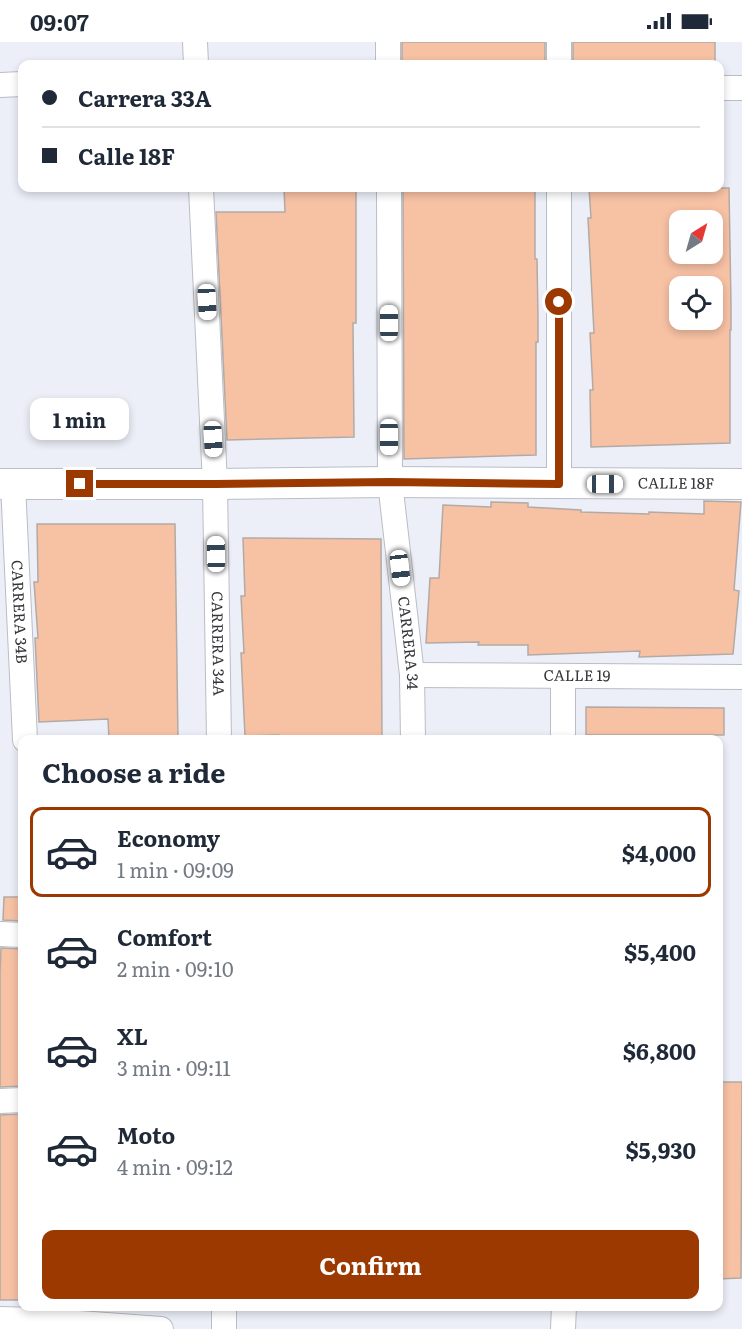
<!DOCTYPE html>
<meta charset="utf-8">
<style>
:root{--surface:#fff;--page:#f6f6f7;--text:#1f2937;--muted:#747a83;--line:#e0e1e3;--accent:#9c3900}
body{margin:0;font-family:Literata,serif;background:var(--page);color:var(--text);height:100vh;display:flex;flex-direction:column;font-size:22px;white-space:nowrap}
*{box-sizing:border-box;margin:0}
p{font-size:20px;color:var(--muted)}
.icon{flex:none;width:33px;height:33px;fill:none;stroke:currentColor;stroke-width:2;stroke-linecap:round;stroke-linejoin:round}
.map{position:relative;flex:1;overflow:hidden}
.side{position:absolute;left:18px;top:693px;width:705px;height:576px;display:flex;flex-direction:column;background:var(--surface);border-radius:12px;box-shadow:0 3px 9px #0003}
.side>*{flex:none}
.banner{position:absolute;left:18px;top:18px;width:706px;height:132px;border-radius:12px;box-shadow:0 3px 9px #0003;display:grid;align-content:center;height:132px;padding:0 24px;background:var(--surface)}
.needle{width:39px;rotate:37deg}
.buttons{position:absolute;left:669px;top:168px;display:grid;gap:12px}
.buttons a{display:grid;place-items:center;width:54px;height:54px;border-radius:12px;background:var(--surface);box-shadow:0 3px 9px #0003;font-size:30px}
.end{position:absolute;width:27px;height:27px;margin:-14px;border:8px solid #9c3900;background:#fff;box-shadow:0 0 0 3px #fff}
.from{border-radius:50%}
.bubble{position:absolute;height:42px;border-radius:12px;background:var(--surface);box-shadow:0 3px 9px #0003;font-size:20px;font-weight:700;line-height:42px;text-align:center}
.car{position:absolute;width:18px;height:36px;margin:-18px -9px;border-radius:8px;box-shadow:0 0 4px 2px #0007;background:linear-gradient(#fff 24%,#345 0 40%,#fff 0 76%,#345 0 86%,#fff 0)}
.banner b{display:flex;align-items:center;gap:21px;height:57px;font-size:22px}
.banner b+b{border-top:2px solid var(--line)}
.banner i{width:15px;height:15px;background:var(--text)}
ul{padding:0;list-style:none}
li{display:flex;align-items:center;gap:18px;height:90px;margin:0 12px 9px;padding:0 12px;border:3px solid transparent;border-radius:12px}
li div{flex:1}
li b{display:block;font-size:22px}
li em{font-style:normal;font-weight:700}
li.selected{border-color:var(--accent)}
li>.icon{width:54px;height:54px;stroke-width:1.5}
h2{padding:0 24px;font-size:27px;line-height:72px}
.action{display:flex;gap:12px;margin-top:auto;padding:12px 24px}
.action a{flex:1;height:69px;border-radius:12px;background:var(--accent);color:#fff;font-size:24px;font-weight:700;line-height:69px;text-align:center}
.status{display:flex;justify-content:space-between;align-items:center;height:42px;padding:0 30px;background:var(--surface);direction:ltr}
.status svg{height:16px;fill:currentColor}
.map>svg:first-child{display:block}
</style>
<div class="status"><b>09:07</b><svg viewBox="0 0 49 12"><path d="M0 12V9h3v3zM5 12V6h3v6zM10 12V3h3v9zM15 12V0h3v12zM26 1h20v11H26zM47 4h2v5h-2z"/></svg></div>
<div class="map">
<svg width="742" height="1287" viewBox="0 0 742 1287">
<rect width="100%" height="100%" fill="#eceff8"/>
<g fill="#f7c1a4" stroke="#b3aaa5" stroke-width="1.5" fill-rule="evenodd">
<rect x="402" y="0" width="143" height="22"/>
<rect x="573" y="0" width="142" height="22"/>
<path d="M284 146H356V281H353L354 395 227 398 216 170H285Z"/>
<path d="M403 146H535V217H537L538 275V300H536V413L404 417Z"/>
<path d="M589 146H729L731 263V288H730V401L591 405 590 348H593L590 291H594L588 176H591ZM680 178H712V212H680ZM680 244H712V278H680Z"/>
<path d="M704 459 741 460 734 548 739 549 733 612 639 615 640 609 528 613V603H478L479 600 426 601 430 536H439L443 463 491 465V460L528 461V465L581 468V470L649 472V470L704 472Z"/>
<path d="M37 482H175L178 698H109L108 677 39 680 35 596H38L34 540H38Z"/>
<path d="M243 496 381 497 382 698H279V693L245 694 241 611H244L241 554H245Z"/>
<path d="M586 665 724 666V693H586Z"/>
<path d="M4 855H22V879L3 878Z"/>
<path d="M1 906 22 907V1044L0 1045V931Z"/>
<path d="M718 1040H742L741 1236 718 1237Z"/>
<path d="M22 1072V1258H0V1073Z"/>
</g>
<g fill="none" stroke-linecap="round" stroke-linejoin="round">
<defs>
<g id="minor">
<path d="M195 0 196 22"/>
<path d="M388 0V22"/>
<path d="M559 22V0"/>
<path d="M0 43 22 42"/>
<path d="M720 46H742"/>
<path id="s1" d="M201 146 215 442 219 698"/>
<path id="s2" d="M389 146 390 440 412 633 413 698"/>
<path d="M559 146V442"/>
<path id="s3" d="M13 442 25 698"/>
<path id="s4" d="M412 633 742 635"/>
<path d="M563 634V698"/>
<path d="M0 892 22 893"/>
<path d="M0 1059 22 1058"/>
<path d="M0 1277 38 1278 161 1287"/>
<path d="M224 1287V1264"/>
<path d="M563 1287 564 1264"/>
</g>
<g id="tertiary">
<path id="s5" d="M0 442H215L390 440 742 442"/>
</g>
</defs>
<use href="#minor" stroke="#babdc5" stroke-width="26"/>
<use href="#tertiary" stroke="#babdc5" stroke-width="32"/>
<use href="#minor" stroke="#fff" stroke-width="24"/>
<use href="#tertiary" stroke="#fff" stroke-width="30"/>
</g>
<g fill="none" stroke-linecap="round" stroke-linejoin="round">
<path stroke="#9c3900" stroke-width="8" d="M80 442H215L390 440 559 442V260"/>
</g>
<g text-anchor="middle" stroke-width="4.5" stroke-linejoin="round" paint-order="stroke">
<g font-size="15" fill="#35363a" stroke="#fff">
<text dy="5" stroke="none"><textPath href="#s5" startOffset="676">CALLE 18F</textPath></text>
<text dy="5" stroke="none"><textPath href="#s3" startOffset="128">CARRERA 34B</textPath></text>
<text dy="5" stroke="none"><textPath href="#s1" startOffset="456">CARRERA 34A</textPath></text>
<text dy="5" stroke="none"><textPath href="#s2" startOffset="456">CARRERA 34</textPath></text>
<text dy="5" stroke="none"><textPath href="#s4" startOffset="165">CALLE 19</textPath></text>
</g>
</g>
</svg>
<div class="buttons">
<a><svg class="needle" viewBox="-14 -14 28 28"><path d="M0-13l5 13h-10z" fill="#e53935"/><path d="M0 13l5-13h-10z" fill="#747a83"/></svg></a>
<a><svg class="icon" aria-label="locate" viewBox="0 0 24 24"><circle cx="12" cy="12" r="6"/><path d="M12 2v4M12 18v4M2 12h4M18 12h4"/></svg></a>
</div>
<i class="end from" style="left:559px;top:260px"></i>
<i class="end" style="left:80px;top:442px"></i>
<div class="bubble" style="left:30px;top:356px;width:99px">1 min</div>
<i class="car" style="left:207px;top:260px;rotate:177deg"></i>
<i class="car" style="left:389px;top:281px;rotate:0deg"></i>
<i class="car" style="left:389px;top:395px;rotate:180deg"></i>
<i class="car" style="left:213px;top:397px;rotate:177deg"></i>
<i class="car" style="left:605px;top:442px;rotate:90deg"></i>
<i class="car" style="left:216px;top:512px;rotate:359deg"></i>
<i class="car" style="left:400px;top:526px;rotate:173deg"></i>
<div class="banner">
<b><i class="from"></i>Carrera 33A</b>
<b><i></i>Calle 18F</b>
</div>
<section class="side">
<h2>Choose a ride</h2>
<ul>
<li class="selected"><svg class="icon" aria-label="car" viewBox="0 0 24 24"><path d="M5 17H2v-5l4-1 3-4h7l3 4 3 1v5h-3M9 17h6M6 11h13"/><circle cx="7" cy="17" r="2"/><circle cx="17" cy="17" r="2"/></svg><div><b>Economy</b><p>1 min · 09:09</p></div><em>$4,000</em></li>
<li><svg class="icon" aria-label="car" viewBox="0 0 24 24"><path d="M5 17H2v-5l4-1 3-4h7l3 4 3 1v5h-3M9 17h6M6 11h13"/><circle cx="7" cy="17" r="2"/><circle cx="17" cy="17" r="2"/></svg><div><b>Comfort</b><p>2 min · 09:10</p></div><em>$5,400</em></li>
<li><svg class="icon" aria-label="car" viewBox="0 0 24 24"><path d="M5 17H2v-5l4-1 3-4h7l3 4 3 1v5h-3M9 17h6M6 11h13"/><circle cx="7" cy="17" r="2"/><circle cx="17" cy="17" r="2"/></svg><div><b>XL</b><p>3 min · 09:11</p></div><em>$6,800</em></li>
<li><svg class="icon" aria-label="car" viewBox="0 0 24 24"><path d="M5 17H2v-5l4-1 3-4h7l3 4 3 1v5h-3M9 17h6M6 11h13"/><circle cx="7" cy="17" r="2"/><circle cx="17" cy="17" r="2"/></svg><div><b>Moto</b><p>4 min · 09:12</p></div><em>$5,930</em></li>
</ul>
<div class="action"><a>Confirm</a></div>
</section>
</div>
